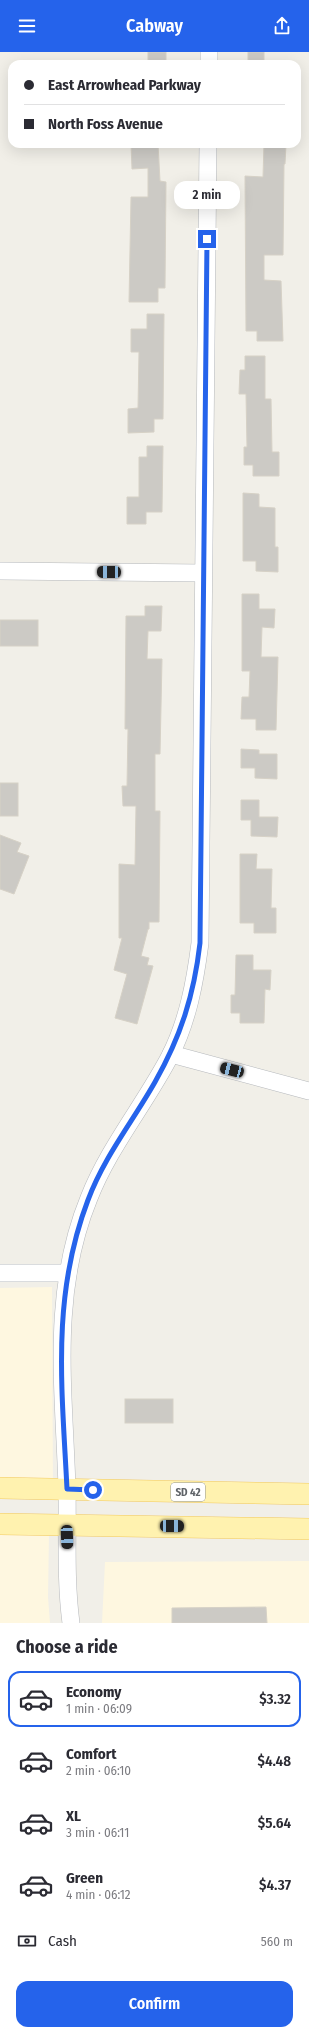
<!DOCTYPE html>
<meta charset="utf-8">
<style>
:root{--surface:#fff;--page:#f2f2f3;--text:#2b2b33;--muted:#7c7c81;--line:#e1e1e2;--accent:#2563eb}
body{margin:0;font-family:"Fira Sans Condensed",sans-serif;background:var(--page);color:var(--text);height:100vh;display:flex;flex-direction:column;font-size:15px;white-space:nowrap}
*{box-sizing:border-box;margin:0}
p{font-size:13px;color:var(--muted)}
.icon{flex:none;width:22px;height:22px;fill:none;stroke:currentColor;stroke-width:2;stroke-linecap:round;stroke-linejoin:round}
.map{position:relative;height:1571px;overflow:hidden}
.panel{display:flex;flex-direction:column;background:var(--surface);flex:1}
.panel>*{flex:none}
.banner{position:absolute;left:8px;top:8px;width:293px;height:88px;border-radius:12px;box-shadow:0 4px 16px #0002;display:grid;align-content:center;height:88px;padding:0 16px;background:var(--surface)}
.end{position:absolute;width:18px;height:18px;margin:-9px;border:5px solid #2563eb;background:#fff;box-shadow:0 0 0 2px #fff}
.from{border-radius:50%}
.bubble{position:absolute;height:28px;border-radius:12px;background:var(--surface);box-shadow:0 4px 16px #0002;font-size:13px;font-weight:600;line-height:28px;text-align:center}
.car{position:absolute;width:12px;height:24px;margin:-12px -6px;border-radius:5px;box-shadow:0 0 3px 1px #0007;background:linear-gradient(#222 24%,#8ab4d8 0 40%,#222 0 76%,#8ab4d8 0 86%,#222 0)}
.banner b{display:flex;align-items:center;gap:14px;height:38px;font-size:15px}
.banner b+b{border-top:1px solid var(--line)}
.banner i{width:10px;height:10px;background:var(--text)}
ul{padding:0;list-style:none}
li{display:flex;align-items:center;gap:12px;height:56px;margin:0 8px 6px;padding:0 8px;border:2px solid transparent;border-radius:12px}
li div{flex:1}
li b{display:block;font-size:15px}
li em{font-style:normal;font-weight:600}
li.active{border-color:var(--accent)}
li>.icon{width:36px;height:36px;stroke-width:1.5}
h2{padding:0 16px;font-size:18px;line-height:48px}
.pay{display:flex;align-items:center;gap:10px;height:44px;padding:0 16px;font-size:15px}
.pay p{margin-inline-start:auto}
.button{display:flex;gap:8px;margin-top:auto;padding:8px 16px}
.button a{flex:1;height:46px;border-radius:12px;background:var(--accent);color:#fff;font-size:16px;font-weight:600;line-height:46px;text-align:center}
header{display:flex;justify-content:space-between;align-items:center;height:52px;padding:0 16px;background:var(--accent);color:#fff;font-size:18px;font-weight:600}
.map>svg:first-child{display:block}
</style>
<header><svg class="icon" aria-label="menu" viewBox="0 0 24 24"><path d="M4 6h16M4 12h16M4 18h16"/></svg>Cabway<svg class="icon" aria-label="share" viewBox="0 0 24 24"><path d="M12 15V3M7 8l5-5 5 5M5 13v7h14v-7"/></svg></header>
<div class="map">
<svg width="309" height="1571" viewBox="0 0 309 1571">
<rect width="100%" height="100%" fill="#f1efe8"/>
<g fill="#fef7e0">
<path d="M52 1235 53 1444H0V1236Z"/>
<path d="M0 1483H49L48 1545 50 1571H0Z"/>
<path d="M309 1509V1571H102L105 1510Z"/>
</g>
<g fill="#cccac5" stroke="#d6d1c6">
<rect x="148" y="0" width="18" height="12"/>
<rect x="248" y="0" width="16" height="12"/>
<path d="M131 92H158L160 129 166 130 165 236H158V250H129L131 145H148V116L132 117Z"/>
<path d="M264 92H286L285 112H284L283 203H264V228L281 229 283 289H257V279H246L245 124 263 125Z"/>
<path d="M147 262H164L163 367H154V380L128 381V357L138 356 139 300H131V277H147Z"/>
<path d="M245 304H265V347H271L272 400H279V424H253V413H244V395H247L246 342H239L240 318H245Z"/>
<path d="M147 394H163L162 460H146V472H127V445H139V405H147Z"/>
<path d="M243 441 259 442V455L275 456V495H278V520L256 519V509H243Z"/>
<path d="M242 542H259V557H275L274 576 262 575 261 605H278L276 678H256V667H241L242 645H249L250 619H242Z"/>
<path d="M145 554H162L161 579H148L147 607H162L160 702H155V759H160L159 870H149V877H148L141 904 149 906 147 913 153 914 137 972 115 966 127 922 114 918 122 886H119V812L135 813 136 754H123L122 734H127L128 677H125L126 564H145Z"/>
<rect x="0" y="568" width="38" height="26"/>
<path d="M241 697 259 698V702H277V727L255 726V716H241Z"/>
<rect x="0" y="731" width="18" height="33"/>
<path d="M241 748H259V765H278L277 785 251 784V768H241Z"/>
<path d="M0 783 21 791 17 800 29 804 14 842 0 837Z"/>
<path d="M240 802H257L256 817H272L271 856H276V881H254V871H240Z"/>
<path d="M236 903H253V918H271L270 938 265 937 264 971H240V961H231V943H235Z"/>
<rect x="125" y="1347" width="48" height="24"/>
<path d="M266 1555 267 1571H172V1556Z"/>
</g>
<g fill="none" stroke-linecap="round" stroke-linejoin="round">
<defs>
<g id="minor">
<path d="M209 12V0"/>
<path d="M0 519 203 521"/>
<path d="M171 1002 309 1039"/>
<path d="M0 1221H68"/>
<path d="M71 1571C65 1526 68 1481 67 1436 64 1337 50 1241 89 1146 109 1095 145 1052 170 1004 188 968 195 930 200 891L208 92"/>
</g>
<g id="major">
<path d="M0 1436 309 1442"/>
<path d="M0 1472 309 1477"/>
</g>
</defs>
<use href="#minor" stroke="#b5b8bc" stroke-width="18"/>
<use href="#major" stroke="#f2c960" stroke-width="22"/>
<use href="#minor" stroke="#fff" stroke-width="17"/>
<use href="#major" stroke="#fff2af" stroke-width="21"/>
</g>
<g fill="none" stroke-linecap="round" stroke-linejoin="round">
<path stroke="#2563eb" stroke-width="5" d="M93 1438 67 1437C62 1336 51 1245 88 1148 104 1105 133 1069 155 1030 181 984 194 943 200 891L207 187"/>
</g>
<g text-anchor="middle" stroke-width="4" stroke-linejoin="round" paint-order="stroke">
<rect fill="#fff" stroke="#8f9295" stroke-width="1" x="171" y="1431" width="34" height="18" rx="3"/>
<g font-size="11" font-weight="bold" fill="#5f6368">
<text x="188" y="1444">SD 42</text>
</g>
</g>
</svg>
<i class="end from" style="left:93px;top:1438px"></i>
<i class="end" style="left:207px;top:187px"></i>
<div class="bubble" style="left:174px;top:129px;width:66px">2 min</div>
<i class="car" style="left:109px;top:520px;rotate:271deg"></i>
<i class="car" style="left:232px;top:1018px;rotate:285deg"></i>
<i class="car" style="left:172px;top:1474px;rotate:91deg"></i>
<i class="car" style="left:67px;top:1485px;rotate:178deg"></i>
<div class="banner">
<b><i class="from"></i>East Arrowhead Parkway</b>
<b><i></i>North Foss Avenue</b>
</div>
</div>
<section class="panel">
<h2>Choose a ride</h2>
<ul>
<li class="active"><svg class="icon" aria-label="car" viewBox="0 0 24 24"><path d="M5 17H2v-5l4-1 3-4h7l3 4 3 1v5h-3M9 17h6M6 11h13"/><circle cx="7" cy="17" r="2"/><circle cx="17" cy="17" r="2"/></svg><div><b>Economy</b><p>1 min · 06:09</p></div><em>$3.32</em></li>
<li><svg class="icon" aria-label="car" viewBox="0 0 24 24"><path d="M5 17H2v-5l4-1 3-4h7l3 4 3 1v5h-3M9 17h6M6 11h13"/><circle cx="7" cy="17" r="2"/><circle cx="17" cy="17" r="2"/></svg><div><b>Comfort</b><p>2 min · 06:10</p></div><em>$4.48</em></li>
<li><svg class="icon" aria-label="car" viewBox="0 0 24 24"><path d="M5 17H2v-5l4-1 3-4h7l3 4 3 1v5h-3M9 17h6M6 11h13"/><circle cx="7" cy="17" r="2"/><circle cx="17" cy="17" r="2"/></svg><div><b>XL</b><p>3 min · 06:11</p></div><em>$5.64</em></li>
<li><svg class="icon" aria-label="car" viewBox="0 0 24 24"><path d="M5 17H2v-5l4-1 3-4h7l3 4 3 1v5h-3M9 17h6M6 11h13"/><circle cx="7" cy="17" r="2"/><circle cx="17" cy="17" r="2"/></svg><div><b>Green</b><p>4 min · 06:12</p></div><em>$4.37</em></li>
</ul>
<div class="pay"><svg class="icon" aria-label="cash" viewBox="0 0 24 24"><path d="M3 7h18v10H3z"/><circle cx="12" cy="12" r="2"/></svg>Cash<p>560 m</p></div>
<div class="button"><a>Confirm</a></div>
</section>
